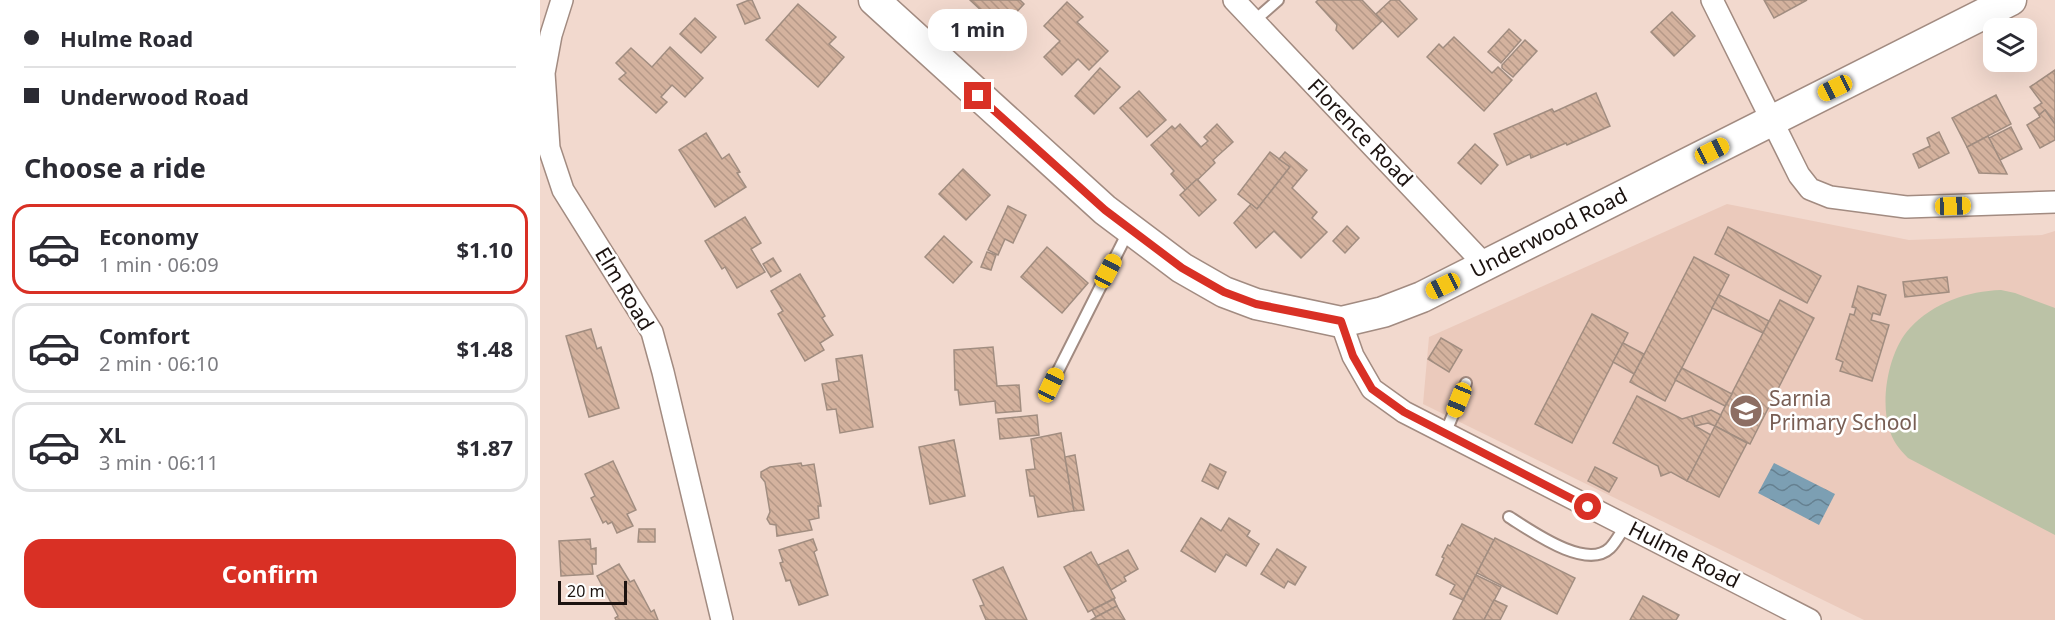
<!DOCTYPE html>
<meta charset="utf-8">
<style>
:root{--surface:#fff;--page:#f7f7f7;--text:#2b2b33;--muted:#7c7c81;--line:#e1e1e2;--accent:#d93025}
body{margin:0;font-family:"Noto Sans",sans-serif;background:var(--page);color:var(--text);height:100vh;display:flex;flex-direction:column;font-size:22px;white-space:nowrap}
*{box-sizing:border-box;margin:0}
p{font-size:20px;color:var(--muted)}
.icon{flex:none;width:33px;height:33px;fill:none;stroke:currentColor;stroke-width:2;stroke-linecap:round;stroke-linejoin:round}
.map{position:relative;flex:1;overflow:hidden}
.panel{display:flex;flex-direction:column;background:var(--surface);width:540px}
.panel>*{flex:none}
.guide{display:grid;align-content:center;height:132px;padding:0 24px;background:var(--surface)}
.buttons{position:absolute;left:1443px;top:18px;display:grid;gap:12px}
.buttons a{display:grid;place-items:center;width:54px;height:54px;border-radius:12px;background:var(--surface);box-shadow:0 6px 24px #0002;font-size:30px}
.scale{position:absolute;left:18px;bottom:15px;width:69px;box-sizing:border-box;padding-left:6px;border:3px solid #1c1310;border-top:0;font-size:16px;line-height:21px;white-space:nowrap;color:#1c1310;-webkit-text-stroke:4px #fff;paint-order:stroke}
.end{position:absolute;width:27px;height:27px;margin:-14px;border:8px solid #d93025;background:#fff;box-shadow:0 0 0 3px #fff}
.from{border-radius:50%}
.bubble{position:absolute;height:42px;border-radius:18px;background:var(--surface);box-shadow:0 6px 24px #0002;font-size:20px;font-weight:700;line-height:42px;text-align:center}
.car{position:absolute;width:18px;height:36px;margin:-18px -9px;border-radius:8px;box-shadow:0 0 4px 2px #0007;background:linear-gradient(#f5c518 24%,#345 0 40%,#f5c518 0 76%,#345 0 86%,#f5c518 0)}
.guide b{display:flex;align-items:center;gap:21px;height:57px;font-size:22px}
.guide b+b{border-top:2px solid var(--line)}
.guide i{width:15px;height:15px;background:var(--text)}
ul{padding:0;list-style:none}
li{display:flex;align-items:center;gap:18px;height:90px;margin:0 12px 9px;padding:0 12px;border:3px solid var(--line);border-radius:18px}
li div{flex:1}
li b{display:block;font-size:22px}
li em{font-style:normal;font-weight:700}
li.current{border-color:var(--accent)}
li>.icon{width:54px;height:54px;stroke-width:1.5}
h2{padding:0 24px;font-size:27px;line-height:72px}
.action{display:flex;gap:12px;margin-top:auto;padding:12px 24px}
.action a{flex:1;height:69px;border-radius:18px;background:var(--accent);color:#fff;font-size:24px;font-weight:700;line-height:69px;text-align:center}
main{display:flex;flex:1;min-height:0}
.map>svg:first-child{display:block}
</style>
<main>
<section class="panel">
<div class="guide">
<b><i class="from"></i>Hulme Road</b>
<b><i></i>Underwood Road</b>
</div>
<h2>Choose a ride</h2>
<ul>
<li class="current"><svg class="icon" aria-label="car" viewBox="0 0 24 24"><path d="M5 17H2v-5l4-1 3-4h7l3 4 3 1v5h-3M9 17h6M6 11h13"/><circle cx="7" cy="17" r="2"/><circle cx="17" cy="17" r="2"/></svg><div><b>Economy</b><p>1 min · 06:09</p></div><em>$1.10</em></li>
<li><svg class="icon" aria-label="car" viewBox="0 0 24 24"><path d="M5 17H2v-5l4-1 3-4h7l3 4 3 1v5h-3M9 17h6M6 11h13"/><circle cx="7" cy="17" r="2"/><circle cx="17" cy="17" r="2"/></svg><div><b>Comfort</b><p>2 min · 06:10</p></div><em>$1.48</em></li>
<li><svg class="icon" aria-label="car" viewBox="0 0 24 24"><path d="M5 17H2v-5l4-1 3-4h7l3 4 3 1v5h-3M9 17h6M6 11h13"/><circle cx="7" cy="17" r="2"/><circle cx="17" cy="17" r="2"/></svg><div><b>XL</b><p>3 min · 06:11</p></div><em>$1.87</em></li>
</ul>
<div class="action"><a>Confirm</a></div>
</section>
<div class="map">
<svg width="1515" height="620" viewBox="0 0 1515 620">
<defs>
<pattern id="water-waves" width="16" height="10" patternUnits="userSpaceOnUse" patternTransform="scale(1.5)"><rect width="16" height="10" fill="#7c9fb3"/><path d="M0 5q4-4 8 0t8 0" fill="none" stroke="#658090"/></pattern>
<pattern id="building-back-hatch" width="6" height="6" patternUnits="userSpaceOnUse" patternTransform="scale(1.5)"><rect width="6" height="6" fill="#d4b29e"/><path d="M-1 5l2 2M0 0l6 6M5-1l2 2" fill="none" stroke="#b59887"/></pattern>
</defs>
<rect width="100%" height="100%" fill="#f2d9ce"/>
<path fill="#ebcabc" d="M1187 204 1369 240 1502 235 1515 231V620H1324L883 404 889 337Z"/>
<path fill="#bbc2a6" d="M1461 290 1475 293 1515 308V535L1368 458C1359 449 1352 440 1349 428 1340 399 1349 350 1370 328 1393 303 1428 291 1461 290Z"/>
<path fill="url(#water-waves)" d="M1234 463 1295 494 1279 525 1218 493Z"/>
<g fill="url(#building-back-hatch)" stroke="#a18d80" stroke-width="1.5">
<path d="M209 0H212L220 18 205 24 197 5Z"/>
<path d="M430 0H480L484 4 461 29Z"/>
<path d="M778 0H822L842 21 813 49 796 30 797 25 776 2Z"/>
<path d="M851 0H859L877 19 858 37 836 14Z"/>
<path d="M1224 0H1267L1234 18Z"/>
<path d="M527 2 543 17 537 22 568 51 549 70 538 59 522 75 504 57 520 41 504 26Z"/>
<path d="M258 4 296 37 289 44 304 57 278 87 226 40Z"/>
<path d="M1132 12 1155 36 1134 56 1111 32Z"/>
<path d="M155 18 176 37 161 53 140 34Z"/>
<path d="M969 29 981 40 961 63 948 52Z"/>
<path d="M914 37 952 73 958 67 972 80 944 111 887 57 899 44 903 48Z"/>
<path d="M985 40 997 51 973 77 962 68V65Z"/>
<path d="M130 47 163 78 145 97 132 85 121 97 127 102 116 113 79 79 86 73 76 63 91 48 112 67Z"/>
<path d="M560 68 580 87 554 114 535 96Z"/>
<path d="M1515 70V124L1505 110 1499 115 1494 108 1502 103 1490 87Z"/>
<path d="M599 91 626 120 607 137 580 108Z"/>
<path d="M1056 93 1070 126 1027 145 1026 143 991 158 990 154 967 165 954 134 1012 109 1014 112Z"/>
<path d="M1456 95 1471 124 1427 147 1412 118Z"/>
<path d="M1505 110 1515 124V140L1500 148 1487 125 1500 117 1499 115Z"/>
<path d="M640 124 661 147 668 141 664 137 677 124 693 142 673 160 675 163 646 191 631 174 634 171 611 145 632 126 635 129Z"/>
<path d="M1471 127 1482 149 1460 160 1449 138Z"/>
<path d="M1399 132 1409 153 1379 168 1373 154 1390 146 1387 138Z"/>
<path d="M166 133 182 159 189 154 200 172 197 173 206 187 175 207 139 150Z"/>
<path d="M1448 136 1467 174 1439 173 1427 147Z"/>
<path d="M935 144 958 165 941 184 918 163Z"/>
<path d="M730 152 750 167 717 209 698 194Z"/>
<path d="M745 152 767 170 752 188 777 212 772 218 787 232 761 258 734 231 716 248 694 223 711 204 717 209 750 167 739 159Z"/>
<path d="M423 169 450 195 426 220 399 194Z"/>
<path d="M657 179 676 200 659 216 640 195Z"/>
<path d="M468 206 486 215 473 243 465 239 458 255 448 250Z"/>
<path d="M205 217 221 243 211 249 225 272 197 288 185 267 182 269 165 241Z"/>
<path d="M807 226 819 238 805 253 793 241Z"/>
<path d="M1188 227 1281 276 1267 303 1175 254Z"/>
<path d="M404 236 432 262 413 283 385 257Z"/>
<path d="M507 247 548 283 522 313 481 277Z"/>
<path d="M447 252 456 255 451 270 441 267Z"/>
<path d="M1154 257 1189 275 1125 401 1090 382Z"/>
<path d="M233 258 241 271 231 277 223 264Z"/>
<path d="M260 274 285 316 282 318 293 335 280 343 284 350 265 361 238 314 243 311 231 291Z"/>
<path d="M1407 277 1409 292 1365 297 1363 282Z"/>
<path d="M1318 286 1346 295 1340 315 1333 313 1331 320 1349 325 1332 381 1300 371 1303 362 1296 359 1310 314 1314 315 1316 308 1312 307Z"/>
<path d="M1179 295 1229 321 1223 333 1172 308Z"/>
<path d="M1240 300 1274 318 1210 444 1175 426Z"/>
<path d="M1052 314 1088 333 1032 443 995 424Z"/>
<path d="M51 329 57 349 61 347 79 408 49 417 26 336Z"/>
<path d="M901 338 922 350 909 372 888 359Z"/>
<path d="M1083 343 1104 354 1094 374 1073 362Z"/>
<path d="M453 347 457 386 479 385 481 411 456 413 455 401 420 405 418 390H415L414 350Z"/>
<path d="M322 355 333 427 300 433 296 409 287 410 282 384 299 381 296 359Z"/>
<path d="M1142 368 1192 394 1185 406 1135 380Z"/>
<path d="M1097 396 1142 419 1152 416 1155 426 1171 435 1147 481 1131 472 1121 476 1118 466 1073 443Z"/>
<path d="M1171 410 1181 415 1175 426 1168 423 1155 426 1152 416Z"/>
<path d="M497 415 499 435 460 439 458 419Z"/>
<path d="M1175 426 1207 443 1179 497 1147 481Z"/>
<path d="M521 433 534 511 498 517 494 496H490L486 470 495 469 491 439Z"/>
<path d="M414 440 425 496 390 504 379 447Z"/>
<path d="M535 455 544 510 534 511 525 457Z"/>
<path d="M73 461 96 510 87 514 93 526 77 533 72 522 68 524 66 521 63 523 51 498 55 496 45 474Z"/>
<path d="M261 463 262 466 274 464 281 506H278L279 518 269 520 272 530 237 536 236 525 230 524 227 519 230 512 225 482 221 477V472L230 467Z"/>
<path d="M670 464 686 472 678 489 662 481Z"/>
<path d="M1055 467 1077 478 1069 492 1048 481Z"/>
<path d="M661 518 681 531 689 518 710 531 707 536 719 544 706 566 686 554 675 572 641 551Z"/>
<path d="M922 524 954 540 923 600 910 594 915 585 896 575 904 558 902 557 908 545 910 546Z"/>
<path d="M99 529H115V542H98Z"/>
<path d="M955 538 1035 578 1017 614 937 573Z"/>
<path d="M50 539 51 549 56 548V564H52L53 574 21 576 19 541Z"/>
<path d="M273 539 277 550 274 552 288 595 259 605 250 580 246 581 240 563 243 562 239 550Z"/>
<path d="M737 549 766 567 755 585 748 581 744 588 721 574Z"/>
<path d="M588 550 598 569 584 577 586 581 571 590 558 565Z"/>
<path d="M551 552 575 598 548 612 524 567Z"/>
<path d="M79 564 90 582 94 580 111 612 114 610 118 620H76L75 618 78 616 57 576Z"/>
<path d="M463 567 487 620H446L440 606 444 605 433 580Z"/>
<path d="M936 575 961 587 944 620H913Z"/>
<path d="M1103 596 1139 615 1136 620H1090Z"/>
<path d="M574 599 577 606 556 617 552 610Z"/>
<path d="M954 600 967 606 960 620H944Z"/>
<path d="M577 606 585 620H551L556 617Z"/>
</g>
<g fill="none" stroke-linecap="round" stroke-linejoin="round">
<defs>
<g id="lane">
<path d="M714 21 738 0"/>
<path d="M511 385 589 230"/>
<path d="M905 434 926 383"/>
<path d="M969 517C990 530 1046 571 1070 548 1076 542 1081 532 1086 525"/>
</g>
<g id="street">
<path d="M22 0 11 35 4 73 9 148 23 190 112 332 123 372 182 620"/>
<path d="M694 0 946 266"/>
<path d="M1172 0 1259 175 1270 189 1290 197 1366 207 1515 202"/>
<path d="M801 322 813 356 832 389 864 412 1270 620"/>
</g>
<path id="secondary" d="M334 0 565 210 642 268 684 292 716 304 801 322 843 312 882 297 1471 0"/>
</defs>
<use href="#lane" stroke="#a28b81" stroke-width="14"/>
<use href="#street" stroke="#a28b81" stroke-width="24"/>
<use href="#secondary" stroke="#a28b81" stroke-width="33"/>
<use href="#lane" stroke="#fff" stroke-width="10"/>
<use href="#street" stroke="#fff" stroke-width="21"/>
<use href="#secondary" stroke="#fff" stroke-width="30"/>
</g>
<g fill="none" stroke-linecap="round" stroke-linejoin="round">
<path stroke="#d93025" stroke-width="8" d="M438 96 565 210 642 268 684 292 716 304 801 321 813 356 832 389 864 412 1048 507"/>
</g>
<defs>
<symbol id="school-disc" viewBox="-11 -11 22 22"><circle r="9.5" fill="#8d6e63" stroke="#fff"/><path d="M0-5L7-2L0 1L-7-2ZM-4 1L0 2.5L4 1V4Q0 6-4 4Z" fill="#fff"/></symbol>
</defs>
<g fill-rule="evenodd">
<use href="#school-disc" x="1187" y="392" width="38" height="38"/>
</g>
<g text-anchor="middle" stroke-width="5" stroke-linejoin="round" paint-order="stroke">
<g font-size="21" fill="#1c1310" stroke="#fff">
<text transform="translate(820 133) rotate(46)" y="7">Florence Road</text>
<text transform="translate(1009 233) rotate(-27)" y="7">Underwood Road</text>
<text transform="translate(84 289) rotate(59)" y="7">Elm Road</text>
<text transform="translate(1144 555) rotate(27)" y="7">Hulme Road</text>
</g>
<g font-size="21" fill="#785e54" stroke="#fff" text-anchor="start">
<text x="1229" y="406">Sarnia<tspan x="1229" dy="24">Primary School</tspan></text>
</g>
</g>
</svg>
<div class="buttons">
<a><svg class="icon" aria-label="layers" viewBox="0 0 24 24"><path d="M12 4l9 5-9 5-9-5zM3 14l9 5 9-5"/></svg></a>
</div>
<div class="scale">20 m</div>
<i class="end from" style="left:1048px;top:507px"></i>
<i class="end" style="left:438px;top:96px"></i>
<div class="bubble" style="left:388px;top:9px;width:99px">1 min</div>
<i class="car" style="left:1295px;top:88px;rotate:244deg"></i>
<i class="car" style="left:1172px;top:151px;rotate:63deg"></i>
<i class="car" style="left:1413px;top:206px;rotate:88deg"></i>
<i class="car" style="left:568px;top:271px;rotate:28deg"></i>
<i class="car" style="left:903px;top:286px;rotate:244deg"></i>
<i class="car" style="left:511px;top:385px;rotate:25deg"></i>
<i class="car" style="left:919px;top:400px;rotate:202deg"></i>
</div>
</main>
